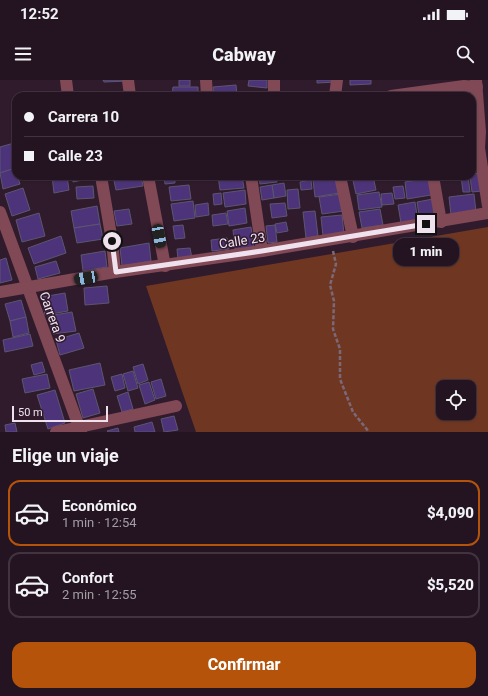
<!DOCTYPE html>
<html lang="es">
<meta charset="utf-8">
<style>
:root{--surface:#241422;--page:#30212f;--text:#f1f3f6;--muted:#a39ea5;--line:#413340;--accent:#b45309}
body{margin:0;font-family:Roboto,sans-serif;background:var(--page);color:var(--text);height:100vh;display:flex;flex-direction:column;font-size:15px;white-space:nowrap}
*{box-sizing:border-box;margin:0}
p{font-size:13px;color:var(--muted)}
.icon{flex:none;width:22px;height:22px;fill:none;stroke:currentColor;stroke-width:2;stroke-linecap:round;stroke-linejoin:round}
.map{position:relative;height:352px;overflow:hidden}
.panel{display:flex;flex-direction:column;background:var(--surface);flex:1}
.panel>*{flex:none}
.hud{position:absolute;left:12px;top:12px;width:464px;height:88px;border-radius:12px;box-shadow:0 1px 3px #0004,0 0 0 1px var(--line);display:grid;align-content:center;height:88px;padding:0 12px;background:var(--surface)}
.fabs{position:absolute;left:436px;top:300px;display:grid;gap:8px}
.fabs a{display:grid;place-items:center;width:40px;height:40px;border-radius:8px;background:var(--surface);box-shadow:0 1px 3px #0004,0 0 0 1px var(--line);font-size:20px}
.scale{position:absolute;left:12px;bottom:10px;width:96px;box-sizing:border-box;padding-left:4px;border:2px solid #efe1ed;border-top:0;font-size:11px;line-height:14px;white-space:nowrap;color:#efe1ed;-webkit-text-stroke:3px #301b2d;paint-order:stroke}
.end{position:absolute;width:18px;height:18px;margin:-9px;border:5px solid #efe1ed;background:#111;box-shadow:0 0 0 2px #111}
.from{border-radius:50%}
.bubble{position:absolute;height:28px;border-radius:12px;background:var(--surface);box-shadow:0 1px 3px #0004,0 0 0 1px var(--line);font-size:13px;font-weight:800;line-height:28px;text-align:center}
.car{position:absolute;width:12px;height:24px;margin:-12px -6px;border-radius:5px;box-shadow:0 0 3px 1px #0007;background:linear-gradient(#222 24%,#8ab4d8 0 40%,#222 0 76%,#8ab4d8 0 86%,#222 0)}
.hud b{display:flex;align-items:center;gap:14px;height:38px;font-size:15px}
.hud b+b{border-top:1px solid var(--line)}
.hud i{width:10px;height:10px;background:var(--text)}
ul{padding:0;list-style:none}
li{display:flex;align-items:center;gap:12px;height:66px;margin:0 8px 6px;padding:0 4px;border:2px solid var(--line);border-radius:12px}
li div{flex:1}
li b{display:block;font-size:15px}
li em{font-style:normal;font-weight:800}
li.active{border-color:var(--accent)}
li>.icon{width:36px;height:36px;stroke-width:1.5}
h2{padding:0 12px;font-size:18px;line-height:48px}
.cta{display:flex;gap:8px;margin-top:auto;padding:8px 12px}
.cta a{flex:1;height:46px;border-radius:12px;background:var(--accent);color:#fff;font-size:16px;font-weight:800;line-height:46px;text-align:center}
.status{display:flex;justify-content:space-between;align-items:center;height:28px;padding:0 20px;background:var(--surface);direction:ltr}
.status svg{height:11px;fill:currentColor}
header{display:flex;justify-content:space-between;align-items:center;height:52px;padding:0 12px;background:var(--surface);font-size:18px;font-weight:800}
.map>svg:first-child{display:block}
</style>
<div class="status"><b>12:52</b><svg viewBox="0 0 49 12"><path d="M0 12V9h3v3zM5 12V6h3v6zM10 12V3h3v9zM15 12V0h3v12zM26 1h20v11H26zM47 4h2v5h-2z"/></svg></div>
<header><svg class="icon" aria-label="menu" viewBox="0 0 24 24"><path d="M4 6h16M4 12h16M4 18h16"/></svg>Cabway<svg class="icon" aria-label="search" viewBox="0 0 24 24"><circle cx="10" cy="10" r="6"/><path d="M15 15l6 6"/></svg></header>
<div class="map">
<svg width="488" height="352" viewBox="0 0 488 352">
<rect width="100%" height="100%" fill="#301b2d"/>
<path fill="#6f3722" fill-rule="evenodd" d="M488 147V352H196L146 206ZM443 307H469V333H443Z"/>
<g fill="#4d347a" stroke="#5c5570">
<path d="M103 0H127V1L104 2Z"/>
<rect x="179" y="0" width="11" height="6"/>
<path d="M249 0H267V8L248 6Z"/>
<path d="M317 0H336V2L317 3Z"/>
<path d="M350 0H371V4L350 5Z"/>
<path d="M236 5 237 16H214L213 7Z"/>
<path d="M173 7H198V16H172Z"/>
<path d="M301 13 302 16H280Z"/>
<path d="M14 63 16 69V88L0 93V67Z"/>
<path d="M15 88 20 104 3 109 0 93Z"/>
<path d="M480 93 482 111 472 112 470 96H472V94Z"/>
<path d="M52 96H67L69 110 54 113Z"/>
<path d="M72 96H92V98L73 102Z"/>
<path d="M113 96H141L143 106 116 110Z"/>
<path d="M164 96H175V103L165 104Z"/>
<path d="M218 96H242L244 108 220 110Z"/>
<path d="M259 96H276L277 102 260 104Z"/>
<path d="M277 96H293L294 97 277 99Z"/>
<path d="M299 96H319V97L300 100Z"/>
<path d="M336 96 339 113 315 117 313 100Z"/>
<path d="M352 96H373L376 110 356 114Z"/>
<path d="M461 96H468L470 112H463Z"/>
<path d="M429 98 431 115 407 119 405 102Z"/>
<path d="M311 100 312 109 301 110 300 102Z"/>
<path d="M284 103 286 116 274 118 272 105Z"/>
<path d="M189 105 191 119 171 121 169 107Z"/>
<path d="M272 105 274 118 262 120 260 107Z"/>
<path d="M93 106 94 118 77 119 76 107Z"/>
<path d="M403 106 405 118 395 119 393 107Z"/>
<path d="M23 108 30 130 12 136 5 114Z"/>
<path d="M298 109 300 128 288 129 287 110Z"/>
<path d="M245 110 246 124 225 127 223 113Z"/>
<path d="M379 112 382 127 359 130 357 115Z"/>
<path d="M221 113 222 124 214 125 213 114Z"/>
<path d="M392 113 394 124 382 125 381 114Z"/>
<path d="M341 114 344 131 322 134 319 117Z"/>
<path d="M474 114 476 132 451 135 449 117Z"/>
<path d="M433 119 436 137 420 140 417 122Z"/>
<path d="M193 121 195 138 174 141 171 124Z"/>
<path d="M415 122 418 141 401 143 398 125Z"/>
<path d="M208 123 209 135 196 137 195 125Z"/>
<path d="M285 123 287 136 272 138 270 124Z"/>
<path d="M97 126 100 144 74 148 71 131Z"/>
<path d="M245 128 247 143 229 146 227 131Z"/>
<path d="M129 129 132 144 117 146 114 131Z"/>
<path d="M380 129 383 145 362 148 359 132Z"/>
<path d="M315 131 318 156 306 158 303 132Z"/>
<path d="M39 133 45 156 22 162 16 140Z"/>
<path d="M226 133 228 144 213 146 212 135Z"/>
<path d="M342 135 344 154 323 156 321 137Z"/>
<path d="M286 142 288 151 277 153 275 144Z"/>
<path d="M100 144 103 159 77 163 74 148Z"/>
<path d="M183 145 185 158 175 159 173 146Z"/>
<path d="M275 145 277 162 268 163 266 146Z"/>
<path d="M251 147 254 167 235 169 233 150Z"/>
<path d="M61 156 66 173 34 184 28 168Z"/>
<path d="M227 158 229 169 212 171 211 160Z"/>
<path d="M149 163 151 181 122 186 120 168Z"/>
<path d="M190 168 192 178 178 180 177 169Z"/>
<path d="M105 171 107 187 83 191 81 175Z"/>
<path d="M6 178 12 200 0 203V180Z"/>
<path d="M56 181 60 193 38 199 35 187Z"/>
<path d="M107 206 109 223 85 225 84 208Z"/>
<path d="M65 213 68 231 45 235 42 217Z"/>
<path d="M21 220 26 237 10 241 5 224Z"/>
<path d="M72 232 76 251 53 254 48 236Z"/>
<path d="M26 237 29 253 13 257 10 241Z"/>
<path d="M79 253 84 268 60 275 56 260Z"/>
<path d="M30 254 33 266 5 272 3 260Z"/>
<path d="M42 282 45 292 34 295 31 285Z"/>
<path d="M100 283 105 305 74 311 69 290Z"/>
<path d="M143 284 148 300 138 304 133 287Z"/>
<path d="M133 291 138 308 128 311 123 294Z"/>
<path d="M47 294 50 308 25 313 22 299Z"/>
<path d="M122 294 125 308 115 311 111 297Z"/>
<path d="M161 299 166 316 156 319 151 302Z"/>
<path d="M149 302 155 320 145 324 139 305Z"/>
<path d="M93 309 100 333 83 338 76 314Z"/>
<path d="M55 310 65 343 48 349 37 315Z"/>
<path d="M128 312 133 329 122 332 117 316Z"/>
<path d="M174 336 178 350 164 352 161 339Z"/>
<path d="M152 342 155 352H135L134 347Z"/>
<path d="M15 343 17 352H6L5 345Z"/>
<path d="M118 348 119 352H108L107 351Z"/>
</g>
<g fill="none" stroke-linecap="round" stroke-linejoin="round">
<path stroke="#7b6979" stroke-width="2.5" stroke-dasharray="4 2" stroke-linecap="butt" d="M333 171 336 184 330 205 334 221 333 249 340 269V299L353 332 369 352"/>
<g stroke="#814855" stroke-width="12">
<path d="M66 0 68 16"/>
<path d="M128 0 130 16"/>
<path d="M206 0 207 16"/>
<path d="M274 0V16"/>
<path d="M476 0 480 52 479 68 488 126"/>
<path d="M335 16 337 0"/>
<path d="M391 16 464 6 477 7"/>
<path d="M101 96 112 161 115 192"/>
<path d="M148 96 165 186"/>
<path d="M251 96 262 171"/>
<path d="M340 96 353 157"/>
<path d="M433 96 441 142"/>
<path d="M0 132 81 352"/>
<path d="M0 212 115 192 262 171 488 133"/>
<path d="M56 352 176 326"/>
</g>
</g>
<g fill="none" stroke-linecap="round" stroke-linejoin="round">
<path stroke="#efe1ed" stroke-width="5" d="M112 161 116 192 262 171 426 144"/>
</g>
<g text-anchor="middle" stroke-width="3" stroke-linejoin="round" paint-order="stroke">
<g font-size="13" fill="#efe1ed" stroke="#301b2d">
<text transform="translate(242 160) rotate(-9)" y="5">Calle 23</text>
<text transform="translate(53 237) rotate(70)" y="5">Carrera 9</text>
</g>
</g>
</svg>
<div class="fabs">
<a><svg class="icon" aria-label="locate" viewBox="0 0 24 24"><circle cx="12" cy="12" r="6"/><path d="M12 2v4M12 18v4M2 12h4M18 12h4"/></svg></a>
</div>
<div class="scale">50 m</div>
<i class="end from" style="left:112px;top:161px"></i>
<i class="end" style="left:426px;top:144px"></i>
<div class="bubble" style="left:393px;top:158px;width:66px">1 min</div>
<i class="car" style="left:159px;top:156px;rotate:169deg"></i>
<i class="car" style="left:86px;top:198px;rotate:260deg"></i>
<div class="hud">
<b><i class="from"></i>Carrera 10</b>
<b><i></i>Calle 23</b>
</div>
</div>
<section class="panel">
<h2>Elige un viaje</h2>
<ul>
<li class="active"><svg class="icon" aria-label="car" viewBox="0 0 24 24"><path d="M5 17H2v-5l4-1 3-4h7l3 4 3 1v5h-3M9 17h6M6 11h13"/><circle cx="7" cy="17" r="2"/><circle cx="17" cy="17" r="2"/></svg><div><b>Económico</b><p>1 min · 12:54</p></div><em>$4,090</em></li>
<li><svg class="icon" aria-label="car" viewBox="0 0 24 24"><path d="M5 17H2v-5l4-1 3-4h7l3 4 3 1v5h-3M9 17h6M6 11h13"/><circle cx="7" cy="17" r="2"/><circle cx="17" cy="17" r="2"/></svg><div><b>Confort</b><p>2 min · 12:55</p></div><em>$5,520</em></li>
</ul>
<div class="cta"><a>Confirmar</a></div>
</section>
